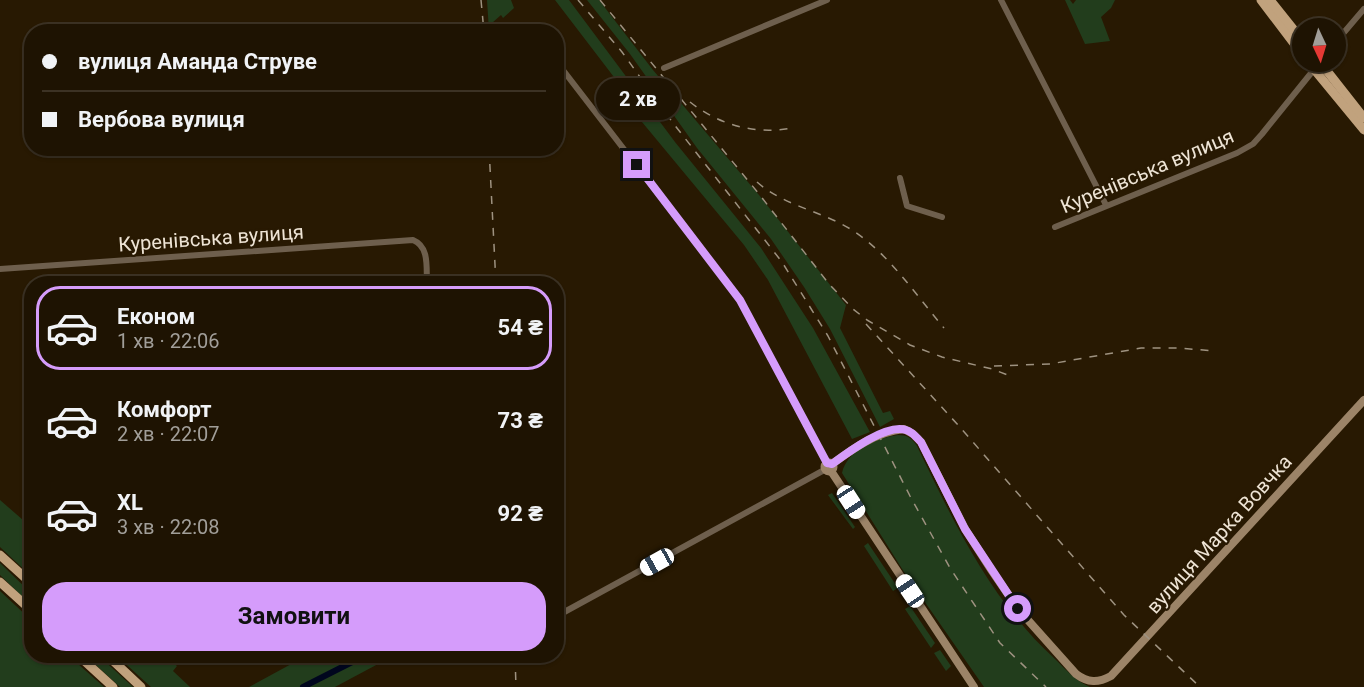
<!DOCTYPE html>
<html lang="uk">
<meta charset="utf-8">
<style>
:root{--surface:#1e1302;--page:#261c0c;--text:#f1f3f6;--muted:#a19e99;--line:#3c3224;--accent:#d59cfb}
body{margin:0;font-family:Roboto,sans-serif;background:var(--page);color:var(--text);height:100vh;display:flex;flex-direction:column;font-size:22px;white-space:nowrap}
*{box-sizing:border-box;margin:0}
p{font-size:20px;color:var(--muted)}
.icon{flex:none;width:33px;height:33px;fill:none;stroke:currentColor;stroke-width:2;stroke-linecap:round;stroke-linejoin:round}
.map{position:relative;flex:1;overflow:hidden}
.panel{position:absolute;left:24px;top:276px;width:540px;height:387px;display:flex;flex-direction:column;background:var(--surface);border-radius:24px;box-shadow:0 2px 4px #0004,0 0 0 2px var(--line)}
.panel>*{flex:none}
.banner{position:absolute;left:24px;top:24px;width:540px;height:132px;border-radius:24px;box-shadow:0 2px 4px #0004,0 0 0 2px var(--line);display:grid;align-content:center;height:132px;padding:0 18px;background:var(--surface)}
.needle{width:39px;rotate:176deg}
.controls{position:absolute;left:1292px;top:18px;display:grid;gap:12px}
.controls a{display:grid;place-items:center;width:54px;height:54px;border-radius:50%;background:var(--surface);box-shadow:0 2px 4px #0004,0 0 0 2px var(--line);font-size:30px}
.end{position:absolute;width:27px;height:27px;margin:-14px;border:8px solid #d59cfb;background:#111;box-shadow:0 0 0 3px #111}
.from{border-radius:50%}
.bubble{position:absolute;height:42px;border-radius:21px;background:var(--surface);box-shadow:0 2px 4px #0004,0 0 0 2px var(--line);font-size:20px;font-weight:700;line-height:42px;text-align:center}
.car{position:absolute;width:18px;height:36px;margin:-18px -9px;border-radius:8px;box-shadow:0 0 4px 2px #0007;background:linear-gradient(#fff 24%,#345 0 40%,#fff 0 76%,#345 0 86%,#fff 0)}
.banner b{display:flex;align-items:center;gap:21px;height:57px;font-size:22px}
.banner b+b{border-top:2px solid var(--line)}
.banner i{width:15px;height:15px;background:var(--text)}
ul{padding:10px 0 0;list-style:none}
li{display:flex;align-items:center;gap:18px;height:84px;margin:0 12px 9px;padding:0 6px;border:3px solid transparent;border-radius:24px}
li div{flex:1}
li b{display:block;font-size:22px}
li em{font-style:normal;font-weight:700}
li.active{border-color:var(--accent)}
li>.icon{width:54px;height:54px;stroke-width:1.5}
.action{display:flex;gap:12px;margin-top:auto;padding:12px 18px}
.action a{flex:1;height:69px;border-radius:24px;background:var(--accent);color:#111;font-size:24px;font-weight:700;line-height:69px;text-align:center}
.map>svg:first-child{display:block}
</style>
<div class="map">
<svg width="1364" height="687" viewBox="0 0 1364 687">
<rect width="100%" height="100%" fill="#281902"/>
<g fill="#223d1c">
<path d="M487 0H511L514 8 503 18 501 15 492 23V31H489Z"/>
<path d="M555 0H569L675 142 761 248 813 328 870 432 852 439 768 280 744 245 637 116 620 85Z"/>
<path d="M587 0H599L653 70 759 195 846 305 840 328 883 413 890 411 894 419 880 427 830 329 804 287 771 239 697 148 630 54Z"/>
<path d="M1065 0H1070L1073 4 1076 0H1115L1111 8 1101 17 1110 41 1085 44Z"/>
<path d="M898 435C907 435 912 438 917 446 954 523 991 601 1055 659 1066 670 1076 681 1090 687H984L904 572 842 473C847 450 876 438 898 435Z"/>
<path d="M832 493 855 527 853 529 828 495Z"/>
<path d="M0 500 31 527V576L0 547Z"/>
<path d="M868 543 898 588 893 591 864 546Z"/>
<path d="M0 563 31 593V605L0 575Z"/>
<path d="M0 591 31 620 32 656H69L104 687H0Z"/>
<path d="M910 606 935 643 931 648 905 609Z"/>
<path d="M940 650 951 666 946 671 934 653Z"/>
<path d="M86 656H99L133 687H120Z"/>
<path d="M117 656H166L177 666 173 671 190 687H151Z"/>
<path d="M306 656H393L335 687H249Z"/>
</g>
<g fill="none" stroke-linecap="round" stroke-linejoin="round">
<path stroke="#00061e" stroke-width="6" d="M303 687 364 656"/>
<g stroke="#6e5f4d" stroke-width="6">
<path d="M1001 0 1106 205"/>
<path d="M1335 43 1364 9"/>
<path d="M556 61 740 300 827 463"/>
<path d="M664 68 827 0"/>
<path d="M900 178 907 206 942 217"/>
<path d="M1055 227 1237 153 1253 144 1262 134 1316 67"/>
<path d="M0 269 413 240C430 247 426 268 427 284"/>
<path d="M557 616 826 469"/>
</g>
<g stroke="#9c8468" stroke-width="8">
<circle cx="829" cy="467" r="4.5"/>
<path d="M832 464C854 448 876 432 904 429L913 434 921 442 965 529 992 571 1018 609 1076 674C1088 683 1098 683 1111 676L1364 400"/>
<path d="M831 471 974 687"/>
</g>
<g stroke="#c1a27d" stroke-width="9">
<path d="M1261 0 1302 54"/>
<path d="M1270 0 1302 40"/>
<path d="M1308 62 1364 130"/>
<path d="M1320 62 1364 118"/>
<path d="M0 555 32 584"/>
<path d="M0 582 32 611"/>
<path d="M79 656 113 687"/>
<path d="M108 656 141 687"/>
</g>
<g stroke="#9e9280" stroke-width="1.5" stroke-dasharray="8 8" stroke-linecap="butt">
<path d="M481 0 484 32"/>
<path d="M578 0 622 52 673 123 782 262 828 336 910 496 950 568 1000 643 1046 687"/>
<path d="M600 0 759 194 829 284 853 309 867 320 910 345 942 357 992 369 1013 377"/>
<path d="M690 102C719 125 755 135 792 128"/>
<path d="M489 148 496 284"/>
<path d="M757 182C784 206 822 211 852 230 889 254 915 294 944 328"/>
<path d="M866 324 958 425 1124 615 1200 687"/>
<path d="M994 366 1050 364 1141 348H1177L1215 351"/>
<path d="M515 656 516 687"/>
</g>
</g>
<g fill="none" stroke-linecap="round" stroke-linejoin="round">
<path stroke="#d59cfb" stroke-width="8" d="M637 165 740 300 827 463 832 464C848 452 887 423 906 430 913 432 916 437 921 442L965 529 1018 609"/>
</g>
<g text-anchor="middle" stroke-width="4.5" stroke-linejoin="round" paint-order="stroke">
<g font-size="20" fill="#eee4d5" stroke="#281902">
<text transform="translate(1147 171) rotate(-23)" y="7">Куренівська вулиця</text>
<text transform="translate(211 238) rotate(-4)" y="7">Куренівська вулиця</text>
<text transform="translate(1219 534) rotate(-48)" y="7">вулиця Марка Вовчка</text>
</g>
</g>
</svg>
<div class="controls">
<a><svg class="needle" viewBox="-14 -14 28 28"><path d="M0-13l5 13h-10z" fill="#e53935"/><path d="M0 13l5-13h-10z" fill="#a19e99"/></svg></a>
</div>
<i class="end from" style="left:1018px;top:609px"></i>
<i class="end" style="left:637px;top:165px"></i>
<div class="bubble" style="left:596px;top:78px;width:84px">2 хв</div>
<i class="car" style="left:851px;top:502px;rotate:147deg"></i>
<i class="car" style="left:657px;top:562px;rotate:241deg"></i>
<i class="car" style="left:910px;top:591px;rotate:326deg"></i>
<div class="banner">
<b><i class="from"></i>вулиця Аманда Струве</b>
<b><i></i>Вербова вулиця</b>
</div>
<section class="panel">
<ul>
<li class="active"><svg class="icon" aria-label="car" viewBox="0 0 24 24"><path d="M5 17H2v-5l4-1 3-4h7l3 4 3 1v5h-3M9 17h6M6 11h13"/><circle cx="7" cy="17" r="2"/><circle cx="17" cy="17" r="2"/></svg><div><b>Економ</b><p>1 хв · 22:06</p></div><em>54 ₴</em></li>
<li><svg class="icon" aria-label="car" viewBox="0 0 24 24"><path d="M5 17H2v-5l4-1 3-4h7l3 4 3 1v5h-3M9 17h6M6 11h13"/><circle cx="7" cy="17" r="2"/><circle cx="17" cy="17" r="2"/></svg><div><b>Комфорт</b><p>2 хв · 22:07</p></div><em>73 ₴</em></li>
<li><svg class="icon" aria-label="car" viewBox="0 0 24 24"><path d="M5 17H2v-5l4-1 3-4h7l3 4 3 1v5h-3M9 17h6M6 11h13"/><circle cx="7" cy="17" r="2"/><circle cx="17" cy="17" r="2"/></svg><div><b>XL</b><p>3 хв · 22:08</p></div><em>92 ₴</em></li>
</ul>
<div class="action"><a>Замовити</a></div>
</section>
</div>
